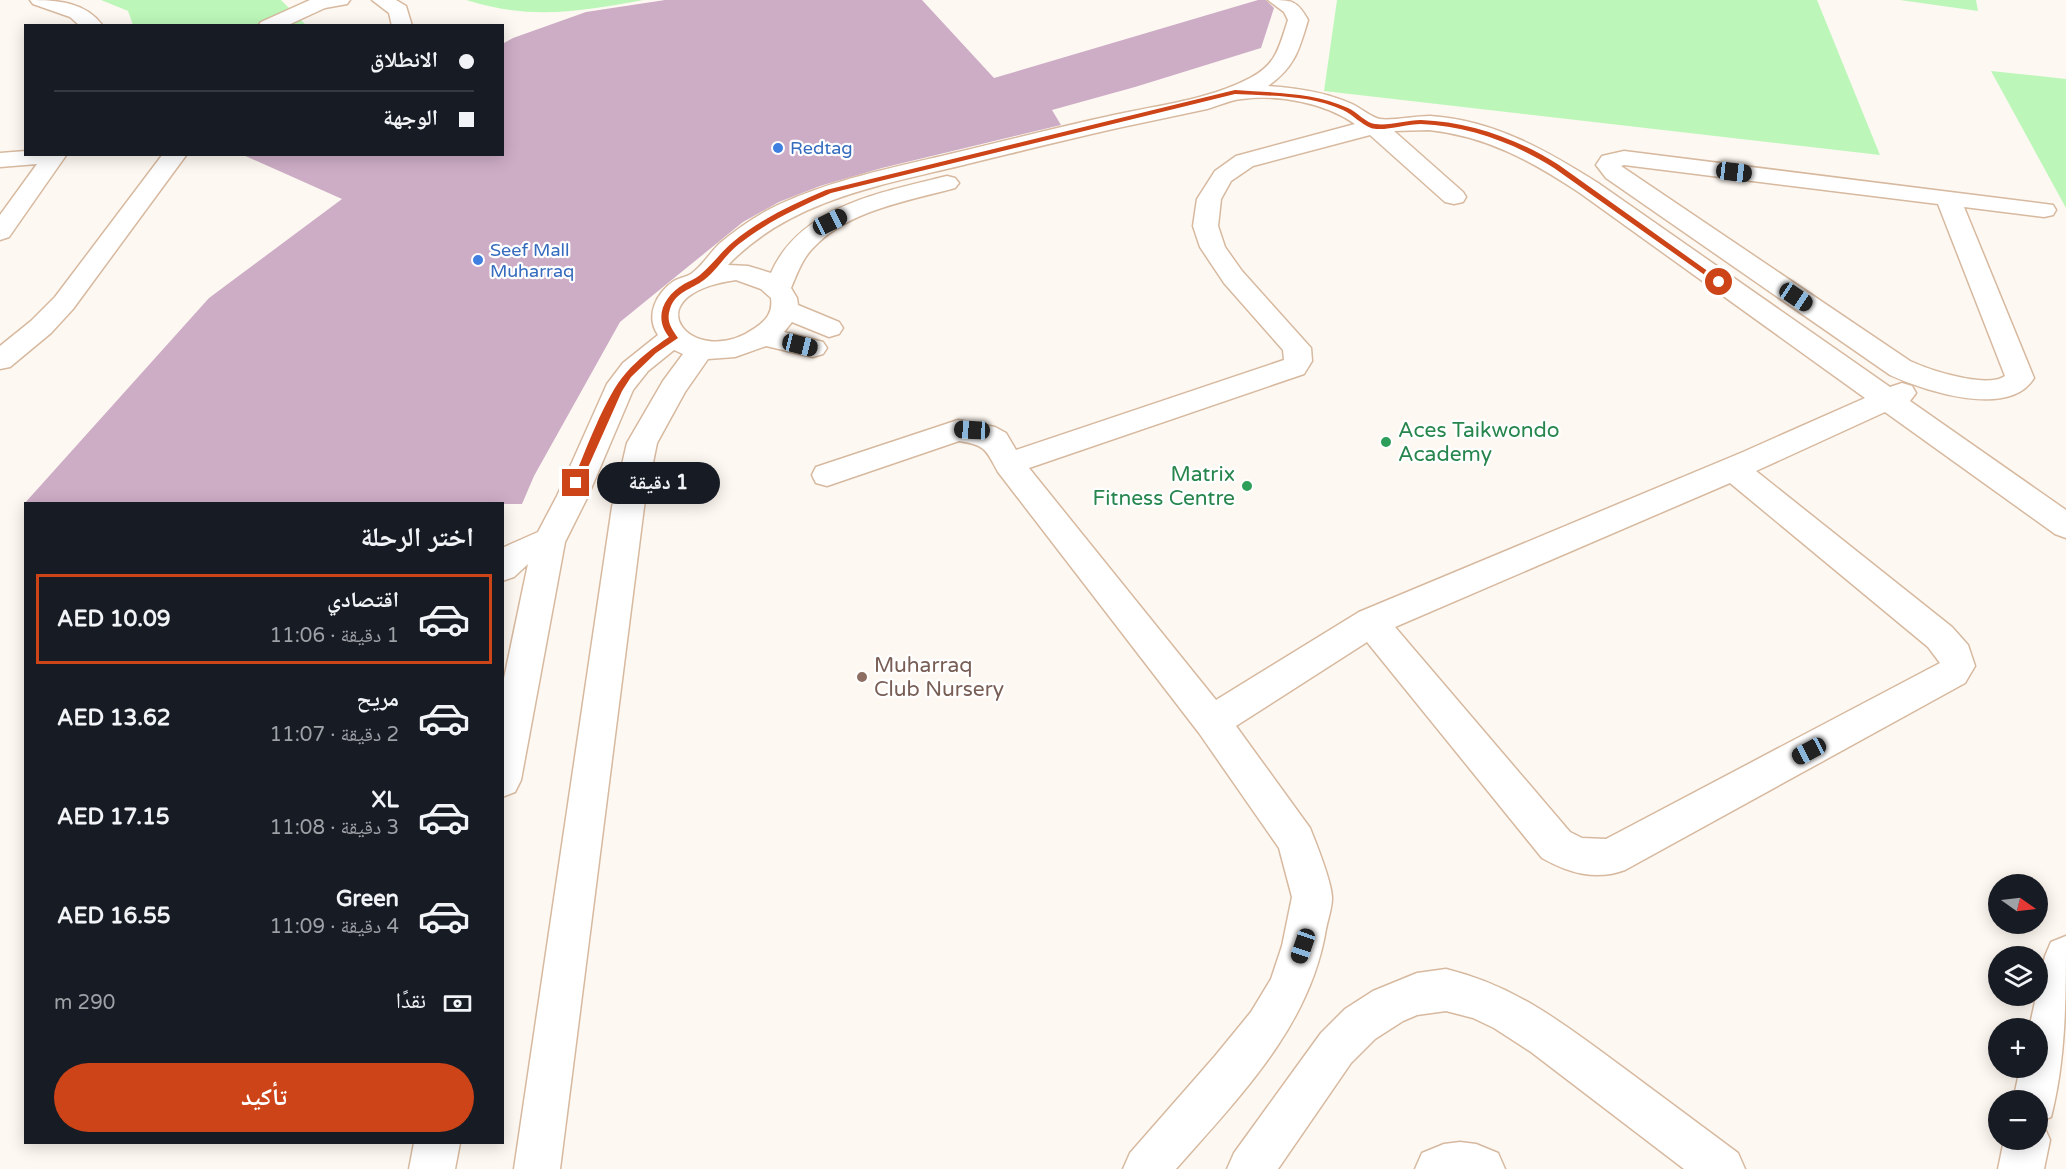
<!DOCTYPE html>
<html lang="ar">
<meta charset="utf-8">
<style>
:root{--surface:#171b24;--page:#242831;--text:#f1f3f6;--muted:#9ea1a6;--line:#363941;--accent:#cc4418}
body{margin:0;font-family:"Varela Round","Noto Naskh Arabic",sans-serif;background:var(--page);color:var(--text);direction:rtl;height:100vh;display:flex;flex-direction:column;font-size:22px;white-space:nowrap}
*{box-sizing:border-box;margin:0}
p{font-size:20px;color:var(--muted)}
.icon{flex:none;width:33px;height:33px;fill:none;stroke:currentColor;stroke-width:2;stroke-linecap:round;stroke-linejoin:round}
.map{position:relative;flex:1;overflow:hidden;direction:ltr}
.sheet{position:absolute;left:24px;top:502px;width:480px;height:642px;display:flex;flex-direction:column;background:var(--surface);border-radius:0px;box-shadow:0 3px 15px #0003;direction:rtl}
.sheet>*{flex:none}
.banner{position:absolute;left:24px;top:24px;width:480px;height:132px;border-radius:0px;box-shadow:0 3px 15px #0003;direction:rtl;display:grid;align-content:center;height:132px;padding:0 30px;background:var(--surface)}
.needle{width:39px;rotate:104deg}
.tools{position:absolute;left:1988px;top:874px;display:grid;gap:12px}
.tools a{display:grid;place-items:center;width:60px;height:60px;border-radius:50%;background:var(--surface);box-shadow:0 3px 15px #0003;font-size:30px}
.end{position:absolute;width:27px;height:27px;margin:-14px;border:8px solid #cc4418;background:#fff;box-shadow:0 0 0 3px #fff}
.from{border-radius:50%}
.bubble{position:absolute;height:42px;border-radius:21px;background:var(--surface);box-shadow:0 3px 15px #0003;font-size:20px;font-weight:700;line-height:42px;text-align:center;direction:rtl}
.car{position:absolute;width:18px;height:36px;margin:-18px -9px;border-radius:8px;box-shadow:0 0 4px 2px #0007;background:linear-gradient(#222 24%,#8ab4d8 0 40%,#222 0 76%,#8ab4d8 0 86%,#222 0)}
.banner b{display:flex;align-items:center;gap:21px;height:57px;font-size:22px}
.banner b+b{border-top:2px solid var(--line)}
.banner i{width:15px;height:15px;background:var(--text)}
ul{padding:0;list-style:none}
li{display:flex;align-items:center;gap:18px;height:90px;margin:0 12px 9px;padding:0 18px;border:3px solid transparent;border-radius:0px}
li div{flex:1}
li b{display:block;font-size:22px}
li em{font-style:normal;font-weight:700}
li.on{border-color:var(--accent)}
li>.icon{width:54px;height:54px;stroke-width:1.5}
h2{padding:0 30px;font-size:27px;line-height:72px}
.pay{display:flex;align-items:center;gap:15px;height:66px;padding:0 30px;font-size:22px}
.pay p{margin-inline-start:auto}
.cta{display:flex;gap:12px;margin-top:auto;padding:12px 30px}
.cta a{flex:1;height:69px;border-radius:36px;background:var(--accent);color:#fff;font-size:24px;font-weight:700;line-height:69px;text-align:center}
.map>svg:first-child{display:block}
</style>
<div class="map">
<svg width="2066" height="1169" viewBox="0 0 2066 1169">
<rect width="100%" height="100%" fill="#fef8f2"/>
<g fill="#bcf7b9">
<path d="M101 0H281L306 25H133L128 11Z"/>
<path d="M466 0H643C579 12 529 20 466 0Z"/>
<path d="M1337 0H1817L1880 155 1324 91Z"/>
<path d="M1900 0H1976L1978 11Z"/>
<path d="M1991 71 2066 79V208Z"/>
</g>
<path fill="#cdadc6" d="M665 0H922L994 78 1258 0H1266L1274 8 1261 48 1135 87 1052 110 1061 125 882 168 820 186 779 202 743 222 620 322 534 476 522 504H24L209 298 342 199 241 154H502V44L513 38 586 12Z"/>
<g fill="none" stroke-linecap="round" stroke-linejoin="round">
<defs>
<g id="minor">
<path d="M30 0C57 0 86 2 103 26H80L70 17 33 4Z"/>
<path d="M310 0H350L347 4 325 8 286 26H258L261 22Z"/>
<path d="M372 0H396L406 6 412 26H392L389 13Z"/>
<path d="M1268 0C1292 0 1297 0 1308 20 1299 50 1295 67 1268 86 1297 88 1326 92 1352 104 1361 108 1372 118 1380 119 1391 121 1415 116 1430 116 1493 120 1546 150 1598 183L1890 387 1902 383 1912 386 1916 393 1910 401 2066 510V538L2055 534 1885 412 1756 471 1952 627 1968 645 1975 666 1965 683 1625 870C1595 881 1569 873 1542 858L1367 642 1236 726 1310 828C1316 843 1332 882 1332 898 1332 908 1328 919 1326 929 1310 1027 1239 1097 1176 1169H1123L1130 1153 1215 1056 1251 1012 1271 979 1282 946 1292 897 1279 848 1199 733 998 472C986 450 986 445 959 441L827 486 816 483 812 475 816 467 958 420 995 427 1006 433 1016 450 1284 360 1283 350 1224 283 1200 247 1193 226 1197 199 1215 171 1236 156 1355 124C1325 103 1279 94 1242 99 1230 100 1218 106 1207 109 1179 115 1151 121 1122 127 1068 139 1013 153 959 166 877 186 789 201 728 265L748 266 771 273C800 206 883 192 947 176L955 178 959 183 955 188C908 201 848 210 813 248 802 259 797 274 791 288L797 298 798 305 839 322 843 328 839 334 829 337 792 322 784 332 823 342 827 348 823 354 813 357 766 346 735 357 708 359 685 392 657 443 644 507 560 1169H514L612 507 627 443 663 381 683 354 674 350 648 371 633 390 588 496 565 542 521 780 515 792 502 797V688L528 564 514 577 502 581V548L538 532 557 496 607 384 623 363 658 335C645 316 656 293 674 281 679 278 686 277 691 274 702 266 710 253 719 244 737 229 758 214 780 204 833 180 890 168 946 155 1002 142 1058 127 1114 115 1159 105 1208 100 1250 78 1277 64 1279 47 1288 20L1284 12ZM1429 130C1487 136 1533 162 1580 193L1865 398 1743 452 1359 612 1216 700 1029 468 1304 374 1312 361 1311 348 1242 271 1225 247 1218 226 1221 199 1231 181 1253 166 1370 135 1445 202 1454 204 1463 202 1466 197 1463 192 1394 131ZM736 280 761 289 771 298C773 312 767 320 755 328 693 372 628 295 736 280ZM1730 483 1928 647 1940 663 1606 839 1582 838 1570 832 1395 627Z"/>
<path d="M26 151V154H67L9 237 0 240V215L37 164 0 167V153Z"/>
<path d="M1624 151 2053 205 2056 210 2053 215 2044 217 1964 207 2034 378C2009 419 1925 391 1890 375L1606 178 1596 165 1602 156ZM1624 165 1938 204 2005 376C1987 389 1929 370 1910 361L1621 166Z"/>
<path d="M163 154H187L73 309 51 333 10 367 0 369V346L31 321 55 297Z"/>
<path d="M2066 936C2066 995 2066 1060 2051 1117L2038 1122 2043 1124 2050 1140 2044 1169H1998L2004 1140H2037V1101H2013L2020 1068H2037V1029H2029L2045 956 2051 942Z"/>
<path d="M1446 969C1516 986 1564 1024 1621 1066 1660 1095 1699 1124 1738 1153L1745 1169H1684L1531 1052 1494 1028 1473 1018 1446 1011 1417 1015 1403 1021 1375 1039 1351 1063 1278 1169H1227L1234 1153 1321 1033 1345 1009 1373 991 1417 973Z"/>
<path d="M1460 1142 1476 1144 1498 1153 1505 1169H1415L1422 1153 1444 1144Z"/>
<path d="M414 1143H460L455 1169H409Z"/>
</g>
</defs>
<use href="#minor" stroke="#d7b99f" stroke-width="3"/>
<use href="#minor" fill="#fff" fill-rule="evenodd"/>
</g>
<path fill="#cc4418" d="M1235 90C1273 93 1312 92 1348 108 1357 112 1366 123 1375 124 1390 126 1406 120 1421 120 1470 122 1518 139 1559 165L1723 282 1716 283 1554 168C1515 143 1468 126 1421 124 1407 124 1382 132 1371 128 1361 124 1353 115 1343 110 1310 95 1272 96 1235 94L831 193C799 207 767 222 739 244 726 254 717 270 704 280 692 289 675 292 670 309 666 321 671 328 678 338L656 353 631 377 622 391 581 483 579 485H573L572 483C585 453 605 396 626 373 638 359 654 347 669 337 653 317 664 296 684 284 689 281 695 279 700 275 712 265 721 252 733 242 760 219 794 204 826 190Z"/>
<g fill="#3f7fe0" stroke="#fff" stroke-width="2">
<circle cx="778" cy="148" r="6"/>
<circle cx="478" cy="260" r="6"/>
</g>
<g fill="#2e9e5b" stroke="#fff" stroke-width="2">
<circle cx="1386" cy="442" r="6"/>
<circle cx="1247" cy="486" r="6"/>
</g>
<circle fill="#8d6e63" stroke="#fff" stroke-width="2" cx="862" cy="677" r="6"/>
<g text-anchor="middle" stroke-width="4.5" stroke-linejoin="round" paint-order="stroke">
<g font-size="18" fill="#366cbe" stroke="#fff" text-anchor="start">
<text x="790" y="154">Redtag</text>
<text x="490" y="256">Seef Mall<tspan x="490" dy="21">Muharraq</tspan></text>
</g>
<g font-size="21" fill="#27864d" stroke="#fff" text-anchor="start">
<text x="1398" y="437">Aces Taikwondo<tspan x="1398" dy="24">Academy</tspan></text>
<text x="1235" y="481" text-anchor="end">Matrix<tspan x="1235" dy="24">Fitness Centre</tspan></text>
</g>
<g font-size="21" fill="#785e54" stroke="#fff" text-anchor="start">
<text x="874" y="672">Muharraq<tspan x="874" dy="24">Club Nursery</tspan></text>
</g>
</g>
</svg>
<div class="tools">
<a><svg class="needle" viewBox="-14 -14 28 28"><path d="M0-13l5 13h-10z" fill="#e53935"/><path d="M0 13l5-13h-10z" fill="#9ea1a6"/></svg></a>
<a><svg class="icon" aria-label="layers" viewBox="0 0 24 24"><path d="M12 4l9 5-9 5-9-5zM3 14l9 5 9-5"/></svg></a>
<a>+</a>
<a>−</a>
</div>
<i class="end from" style="left:1719px;top:282px"></i>
<i class="end" style="left:576px;top:483px"></i>
<div class="bubble" style="left:597px;top:462px;width:123px">1 دقيقة</div>
<i class="car" style="left:1734px;top:172px;rotate:97deg"></i>
<i class="car" style="left:830px;top:222px;rotate:64deg"></i>
<i class="car" style="left:1796px;top:297px;rotate:124deg"></i>
<i class="car" style="left:800px;top:345px;rotate:104deg"></i>
<i class="car" style="left:972px;top:430px;rotate:273deg"></i>
<i class="car" style="left:1809px;top:751px;rotate:242deg"></i>
<i class="car" style="left:1303px;top:946px;rotate:199deg"></i>
<div class="banner">
<b><i class="from"></i>الانطلاق</b>
<b><i></i>الوجهة</b>
</div>
<section class="sheet">
<h2>اختر الرحلة</h2>
<ul>
<li class="on"><svg class="icon" aria-label="car" viewBox="0 0 24 24"><path d="M5 17H2v-5l4-1 3-4h7l3 4 3 1v5h-3M9 17h6M6 11h13"/><circle cx="7" cy="17" r="2"/><circle cx="17" cy="17" r="2"/></svg><div><b>اقتصادي</b><p>1 دقيقة · 11:06</p></div><em>AED 10.09</em></li>
<li><svg class="icon" aria-label="car" viewBox="0 0 24 24"><path d="M5 17H2v-5l4-1 3-4h7l3 4 3 1v5h-3M9 17h6M6 11h13"/><circle cx="7" cy="17" r="2"/><circle cx="17" cy="17" r="2"/></svg><div><b>مريح</b><p>2 دقيقة · 11:07</p></div><em>AED 13.62</em></li>
<li><svg class="icon" aria-label="car" viewBox="0 0 24 24"><path d="M5 17H2v-5l4-1 3-4h7l3 4 3 1v5h-3M9 17h6M6 11h13"/><circle cx="7" cy="17" r="2"/><circle cx="17" cy="17" r="2"/></svg><div><b>XL</b><p>3 دقيقة · 11:08</p></div><em>AED 17.15</em></li>
<li><svg class="icon" aria-label="car" viewBox="0 0 24 24"><path d="M5 17H2v-5l4-1 3-4h7l3 4 3 1v5h-3M9 17h6M6 11h13"/><circle cx="7" cy="17" r="2"/><circle cx="17" cy="17" r="2"/></svg><div><b>Green</b><p>4 دقيقة · 11:09</p></div><em>AED 16.55</em></li>
</ul>
<div class="pay"><svg class="icon" aria-label="cash" viewBox="0 0 24 24"><path d="M3 7h18v10H3z"/><circle cx="12" cy="12" r="2"/></svg>نقدًا<p>290 m</p></div>
<div class="cta"><a>تأكيد</a></div>
</section>
</div>
